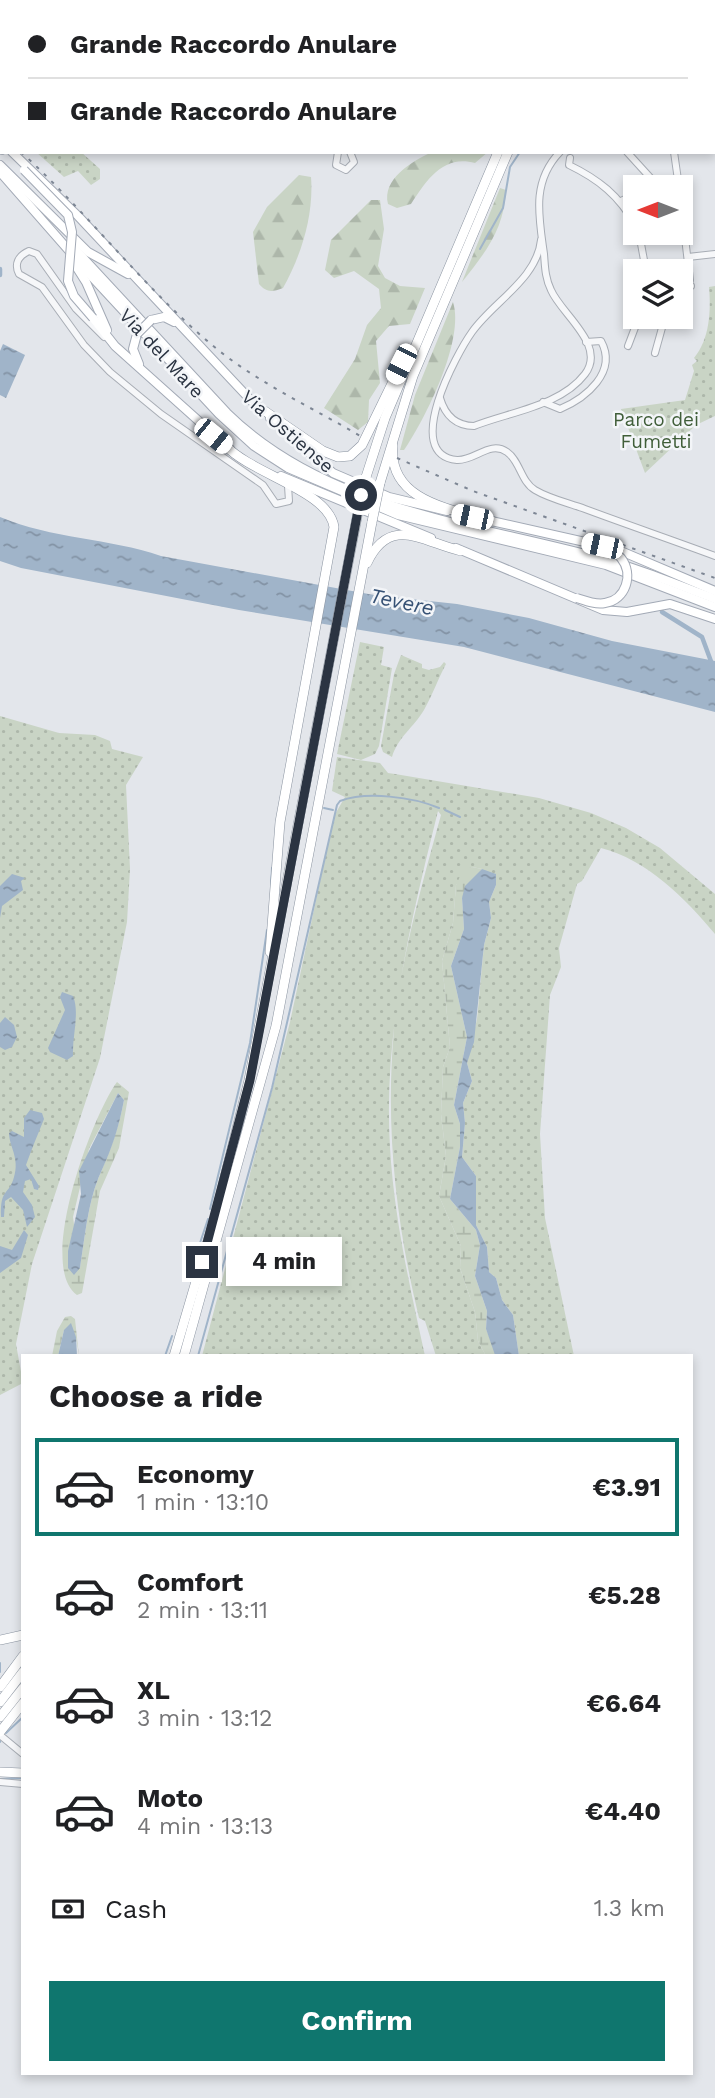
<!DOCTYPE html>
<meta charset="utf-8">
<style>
:root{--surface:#fff;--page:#f2f2f2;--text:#202124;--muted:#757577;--line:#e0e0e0;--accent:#0f766e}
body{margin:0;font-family:"Work Sans",sans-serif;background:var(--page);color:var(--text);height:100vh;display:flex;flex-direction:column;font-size:26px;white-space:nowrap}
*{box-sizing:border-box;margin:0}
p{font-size:23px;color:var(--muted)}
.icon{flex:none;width:38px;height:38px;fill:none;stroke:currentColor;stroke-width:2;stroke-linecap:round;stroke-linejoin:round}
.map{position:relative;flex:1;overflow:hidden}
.details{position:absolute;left:21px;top:1354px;width:672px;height:721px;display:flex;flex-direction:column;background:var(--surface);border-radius:0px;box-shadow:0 4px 10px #0003}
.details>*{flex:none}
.banner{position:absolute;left:0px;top:0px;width:716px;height:154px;box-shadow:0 4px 10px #0003;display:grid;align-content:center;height:154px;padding:0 28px;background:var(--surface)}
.needle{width:46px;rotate:270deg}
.buttons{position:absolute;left:623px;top:175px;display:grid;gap:14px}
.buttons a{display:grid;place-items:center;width:70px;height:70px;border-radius:0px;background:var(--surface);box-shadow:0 4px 10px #0003;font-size:35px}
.end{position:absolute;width:32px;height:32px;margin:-16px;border:9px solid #2b3442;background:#fff;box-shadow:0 0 0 4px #fff}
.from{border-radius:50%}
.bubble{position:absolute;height:49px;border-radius:0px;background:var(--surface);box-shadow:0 4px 10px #0003;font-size:23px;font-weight:700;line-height:49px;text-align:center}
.car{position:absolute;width:21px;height:42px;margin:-21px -10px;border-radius:9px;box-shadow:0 0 5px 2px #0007;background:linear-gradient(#fff 24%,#345 0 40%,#fff 0 76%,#345 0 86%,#fff 0)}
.banner b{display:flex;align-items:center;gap:24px;height:66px;font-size:26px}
.banner b+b{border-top:2px solid var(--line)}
.banner i{width:18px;height:18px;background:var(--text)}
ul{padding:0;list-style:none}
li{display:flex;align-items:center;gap:21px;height:98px;margin:0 14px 10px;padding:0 14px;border:4px solid transparent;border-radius:0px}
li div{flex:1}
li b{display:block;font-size:26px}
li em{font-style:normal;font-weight:700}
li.selected{border-color:var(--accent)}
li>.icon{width:63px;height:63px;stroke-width:1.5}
h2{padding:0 28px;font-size:32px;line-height:84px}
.pay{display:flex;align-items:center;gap:18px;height:77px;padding:0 28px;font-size:26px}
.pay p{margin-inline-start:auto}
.primary-button{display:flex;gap:14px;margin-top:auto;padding:14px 28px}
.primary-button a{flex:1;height:80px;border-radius:0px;background:var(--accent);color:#fff;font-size:28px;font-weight:700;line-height:80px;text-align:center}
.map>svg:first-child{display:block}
</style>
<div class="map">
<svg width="715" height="2098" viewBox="0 0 715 2098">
<defs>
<pattern id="grass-dots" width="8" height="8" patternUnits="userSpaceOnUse" patternTransform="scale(1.75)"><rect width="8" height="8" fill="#c9d4c5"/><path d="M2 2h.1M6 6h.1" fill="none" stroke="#adb7aa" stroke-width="1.8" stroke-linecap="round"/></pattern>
<pattern id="forest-firs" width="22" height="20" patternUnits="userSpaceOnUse" patternTransform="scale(1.75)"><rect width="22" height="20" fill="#c9d4c5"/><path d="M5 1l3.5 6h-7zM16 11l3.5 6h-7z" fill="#adb7aa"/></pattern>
<pattern id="wetland-marsh" width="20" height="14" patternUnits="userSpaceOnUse" patternTransform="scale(1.75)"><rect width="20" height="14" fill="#c9d4c5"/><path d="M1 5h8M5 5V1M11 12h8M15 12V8" fill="none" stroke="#adb7aa"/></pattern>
<pattern id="water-ripples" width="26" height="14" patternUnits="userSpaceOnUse" patternTransform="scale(1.75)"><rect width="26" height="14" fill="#a0b4c9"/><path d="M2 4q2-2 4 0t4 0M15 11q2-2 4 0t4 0" fill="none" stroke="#8393a5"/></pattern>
</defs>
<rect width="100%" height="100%" fill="#e3e6eb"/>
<g fill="url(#grass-dots)">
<path d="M36 152H81L100 169V179L91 185 78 171 64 177Z"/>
<path d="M715 286V416L696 425 645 473 621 409 685 400 694 371 692 365 697 361 694 358C710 339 711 310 709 287Z"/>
<path d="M360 642 384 647 381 665 392 668 379 746 375 754 361 760 337 754Z"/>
<path d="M401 655 422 664V668L429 670 440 667 444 662 446 664C438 679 432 696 424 710 414 727 398 737 392 757L383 752 381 746 394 674Z"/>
<path d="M0 716 59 733 95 735 110 741 112 749 143 757 126 785 130 869 127 922 100 1058 32 1264 16 1344 23 1383 0 1395Z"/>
<path d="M337 757 380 763 388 773 395 774 539 798 591 813 626 828 660 848 715 894V934C686 899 646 859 601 848L582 881 577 884 559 948 561 967 550 995 540 1134 545 1218 574 1356H519L513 1315 502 1300 496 1278 489 1272 487 1247 476 1225V1176L462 1157 465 1123 463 1103 472 1081 467 1063 477 1019 484 945 491 918 489 902 496 885 482 869 472 867 456 885 453 923 442 961 450 1047 443 1067 441 1114 446 1156 439 1196 461 1246 460 1268 475 1312 478 1341 486 1356H436L425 1321 419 1318C396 1223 385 1128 394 1029 401 958 422 884 441 815L438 811C411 920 383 1033 390 1147 394 1218 410 1287 425 1356H202L290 1022 334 816 345 797 332 791Z"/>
</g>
<g fill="url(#forest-firs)">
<path d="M432 152H488L475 163C443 154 426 181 411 204L397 208 388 204C382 179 411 162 432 152Z"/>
<path d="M299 175 311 177C314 215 301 256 283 288 272 292 267 293 259 284L253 232 267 207Z"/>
<path d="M500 188 506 190C504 229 486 252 462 282Z"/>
<path d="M371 200H380L384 229 378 266 385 278 400 286 425 288 410 324 389 326 376 341 380 383 369 400 368 422 358 430 324 408 355 359 367 325 381 308 379 289 354 271 334 278 325 270 331 240Z"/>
<path d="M453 302C465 340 425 419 404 450H400L415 395Z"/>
</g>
<g fill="url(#wetland-marsh)" fill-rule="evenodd">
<path d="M472 867 482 869 462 898 464 929 451 966 467 1037 454 1105 460 1124V1147L450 1199 476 1230 480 1245 475 1276 487 1311 486 1329 497 1356H486L478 1341 475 1312 460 1268 461 1246 439 1196 446 1156 441 1114 443 1067 450 1047 442 961 453 923 456 885 463 870Z"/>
<path d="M117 1082 129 1092 119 1148 100 1191 82 1293 77 1295C36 1266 92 1116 117 1082ZM118 1093 124 1100C119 1127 111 1148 101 1172 88 1200 85 1237 80 1268L73 1217 89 1149Z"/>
<path d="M71 1316 75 1319 79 1356 76 1337 64 1330 58 1356H52L57 1331 65 1317Z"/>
</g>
<g fill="url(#water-ripples)">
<path d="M3 344 25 355 6 398 0 395V351Z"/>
<path d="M0 517C52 539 109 538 161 556L374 595 457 604 529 618 612 641 715 661V712L464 647 239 610 21 568 0 561Z"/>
<path d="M482 869 496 874V885L489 902 491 918 484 945 474 1042 467 1063 472 1081 463 1103 465 1123 462 1157 476 1176V1225L487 1247 489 1272 496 1278 502 1300 513 1315 519 1356 495 1355 486 1329 487 1311 475 1276 480 1245 476 1230 450 1199 460 1147V1124L454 1105 467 1037 451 966 464 929 462 898 465 886Z"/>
<path d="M12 874 25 878 21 881 23 890 2 906 0 918V886Z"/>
<path d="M62 992 73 996C80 1013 72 1036 73 1056L67 1060 50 1052 48 1048 65 1010 60 997Z"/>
<path d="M5 1017 14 1025 17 1037 12 1047 5 1050 0 1047V1023Z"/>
<path d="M118 1093 124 1100C119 1127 112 1148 101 1172 88 1200 85 1237 80 1268L74 1275 68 1268V1251L81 1194 79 1171Z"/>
<path d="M30 1110 42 1113 44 1119C38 1134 32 1148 26 1165L39 1186 38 1190 34 1189 31 1179 25 1181 23 1192 32 1205 35 1217 27 1227 23 1210 11 1197 5 1201 4 1217H1C0 1187 9 1196 14 1177 20 1158 9 1146 9 1133L12 1131 24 1137V1118Z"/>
<path d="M24 1230 28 1235 21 1258 0 1273V1246L12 1250Z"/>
<path d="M71 1323 76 1337 77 1356H58L64 1330Z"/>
</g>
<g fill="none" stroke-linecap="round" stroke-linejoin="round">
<g stroke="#a0b4c9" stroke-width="2">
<path d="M589 2 590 0"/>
<path d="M480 249 503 208 510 167 520 152"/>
<path d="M324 808 333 810"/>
<path d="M445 810 460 817"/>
<path d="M271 886 272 868"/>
<path d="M210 1209 250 1043 267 930"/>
<path d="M197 1252 208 1219"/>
<path d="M165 1356 172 1336"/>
<path d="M198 1356 272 1088 337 805 340 801C367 791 413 797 439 808"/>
<path d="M0 1663V1672"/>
<path d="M6 1733 23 1717"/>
<path d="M0 1742V1741"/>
<path d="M0 1779 23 1778"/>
</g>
<g stroke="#a0b4c9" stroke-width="4.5">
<path d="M0 269V275"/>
<path d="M662 612 702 637 712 664"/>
</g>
<defs>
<g id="minor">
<path d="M368 0V2"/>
<path d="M670 0 671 2"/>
<path d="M99 2 100 0"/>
<path d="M234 2V0"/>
<path d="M350 2 351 0"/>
<path d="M472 2V0"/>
<path d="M699 2 700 0"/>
<path d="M0 52 2 54"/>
<path d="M714 121H715"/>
<path d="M338 152 336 165 346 170 354 162 350 152"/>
<path d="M627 152 657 185"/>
<path d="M674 152 679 187"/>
<path d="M570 158 569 165C598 179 620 196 635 225"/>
<path d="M652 187 678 182"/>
<path d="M621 201 635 194"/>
<path d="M681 204 690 280"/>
<path d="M639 233 646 271"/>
<path d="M541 240C537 279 493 302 472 332 457 353 401 455 457 460 475 461 490 440 507 452 520 461 521 482 535 490 550 499 569 503 585 509 628 525 672 540 715 556"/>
<path d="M688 257 715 254"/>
<path d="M681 286H691"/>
<path d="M104 337 76 309 37 254 29 251C18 256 14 264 19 274L42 287 84 345 110 372 161 414 263 485 276 504 289 501 288 486"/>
<path d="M628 346 639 317"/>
<path d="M655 353 665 317"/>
<path d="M440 398C445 415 456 426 474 426 509 412 561 406 585 374 607 345 561 314 551 290 545 278 545 266 544 254 539 217 531 182 560 152"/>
<path d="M543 402 560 409C586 398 618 372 601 341L586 342"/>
<path d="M0 1735 23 1754"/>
<path d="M0 1782 23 1784"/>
</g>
<g id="major">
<path d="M0 141 2 142"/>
<path d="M0 148 2 150"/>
<path d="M12 152 78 216 260 410"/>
<path d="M0 165 88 252 128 274"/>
<path d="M0 172 93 278 219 414 254 446 288 468 398 515 606 565 715 607"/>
<path d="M72 246 227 413C324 508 464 522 589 555 632 566 674 583 715 599"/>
<path d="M74 263 86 282 107 330"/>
<path d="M93 318 115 346 230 449"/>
<path d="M151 320 164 317 174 322"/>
<path d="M137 334 133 349 139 364"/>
<path d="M270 418 333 473 389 497 447 511"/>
<path d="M281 476 431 538"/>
<path d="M487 520 616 549 715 591"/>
<path d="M456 548 603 610 627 612 670 604 715 619"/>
</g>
<g id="highway">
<path d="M567 2 568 0"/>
<path d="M577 2 578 0"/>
<path d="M256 405 323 451 338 457 350 456 362 445 406 355"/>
<path d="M226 446C252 474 329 491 334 527L280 822 270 952"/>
<path d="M393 446C388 501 451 509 492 521"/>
<path d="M366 477 385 418 498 152"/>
<path d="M380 483 413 376 508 152"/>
<path d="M367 563C390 514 423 542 461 551"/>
<path d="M174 1356 215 1217 249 1080 358 512"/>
<path d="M184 1356 276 1026 372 522"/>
<path d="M0 1640 23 1635"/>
<path d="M0 1687 23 1656"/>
<path d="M0 1702 23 1672"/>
<path d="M0 1717 23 1688"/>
<path d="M0 1732 23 1703"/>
<path d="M0 1772 23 1773"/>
</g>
</defs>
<use href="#minor" stroke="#a8adb5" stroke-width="8"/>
<use href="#major" stroke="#a3aab6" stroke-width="10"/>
<use href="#highway" stroke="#8b94a1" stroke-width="10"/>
<use href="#minor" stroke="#f6f7f9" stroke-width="6"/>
<use href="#major" stroke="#fff" stroke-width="8"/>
<use href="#highway" stroke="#fff" stroke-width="9"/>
<g stroke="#7d8694" stroke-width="2" stroke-dasharray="3.5 7" stroke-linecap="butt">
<path d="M0 131 2 132"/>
<path d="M21 152C88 213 143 287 212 345 256 382 313 408 362 437"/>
<path d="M397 458 473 491 715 578"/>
</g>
<defs>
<g id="major-bridge">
<path d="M24 170 68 215 72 232 68 281 74 296 93 318"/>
<path d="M137 334 151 320"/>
<path d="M577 598C586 601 596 605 605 603 626 600 634 574 621 558 616 552 609 550 602 546"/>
</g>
<g id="highway-bridge">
<path d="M358 512 366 477"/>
<path d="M372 522 380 483"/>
</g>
</defs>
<use href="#major-bridge" stroke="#a3aab6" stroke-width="10" stroke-linecap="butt"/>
<use href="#highway-bridge" stroke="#8b94a1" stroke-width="10" stroke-linecap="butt"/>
<use href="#major-bridge" stroke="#fff" stroke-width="8"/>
<use href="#highway-bridge" stroke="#fff" stroke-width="9"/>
</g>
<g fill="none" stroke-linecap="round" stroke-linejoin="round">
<path stroke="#2b3442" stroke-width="9" d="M202 1262 250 1080 361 495"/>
</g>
<g text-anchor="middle" stroke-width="5" stroke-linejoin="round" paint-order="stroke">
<g font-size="19" fill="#2b3442" stroke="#f3f5f8">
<text transform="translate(162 353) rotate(47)" y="7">Via del Mare</text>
<text transform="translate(288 431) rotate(41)" y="7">Via Ostiense</text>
</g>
<g font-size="19" fill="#405e39" stroke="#f3f5f8">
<text x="656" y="426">Parco dei<tspan x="656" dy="22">Fumetti</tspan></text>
</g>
<g font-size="21" font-style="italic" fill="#375275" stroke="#f3f5f8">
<text transform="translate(402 602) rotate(12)" y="7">Tevere</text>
</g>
</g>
</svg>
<div class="buttons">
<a><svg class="needle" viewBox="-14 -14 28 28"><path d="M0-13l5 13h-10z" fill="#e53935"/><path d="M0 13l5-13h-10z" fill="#757577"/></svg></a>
<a><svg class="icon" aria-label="layers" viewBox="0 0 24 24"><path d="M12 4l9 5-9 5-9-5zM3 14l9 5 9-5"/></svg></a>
</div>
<i class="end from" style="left:361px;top:495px"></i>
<i class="end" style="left:202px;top:1262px"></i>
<div class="bubble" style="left:226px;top:1237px;width:116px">4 min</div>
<i class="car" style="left:401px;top:364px;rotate:207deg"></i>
<i class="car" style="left:213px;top:436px;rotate:129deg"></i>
<i class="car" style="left:472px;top:517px;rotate:282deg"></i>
<i class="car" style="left:602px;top:546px;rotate:282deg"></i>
<div class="banner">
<b><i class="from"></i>Grande Raccordo Anulare</b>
<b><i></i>Grande Raccordo Anulare</b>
</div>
<section class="details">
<h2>Choose a ride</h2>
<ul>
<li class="selected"><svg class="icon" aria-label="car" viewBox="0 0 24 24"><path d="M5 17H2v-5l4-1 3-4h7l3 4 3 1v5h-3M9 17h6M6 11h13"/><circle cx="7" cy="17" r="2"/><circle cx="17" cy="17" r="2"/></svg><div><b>Economy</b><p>1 min · 13:10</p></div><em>€3.91</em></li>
<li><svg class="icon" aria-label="car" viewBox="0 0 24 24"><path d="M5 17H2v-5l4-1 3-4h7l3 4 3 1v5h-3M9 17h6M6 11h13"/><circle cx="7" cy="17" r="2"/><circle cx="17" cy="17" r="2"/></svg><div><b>Comfort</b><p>2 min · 13:11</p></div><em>€5.28</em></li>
<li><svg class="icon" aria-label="car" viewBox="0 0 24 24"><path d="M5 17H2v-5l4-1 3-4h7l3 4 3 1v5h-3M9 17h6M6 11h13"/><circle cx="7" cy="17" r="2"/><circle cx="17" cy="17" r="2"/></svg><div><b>XL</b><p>3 min · 13:12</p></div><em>€6.64</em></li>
<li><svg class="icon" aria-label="car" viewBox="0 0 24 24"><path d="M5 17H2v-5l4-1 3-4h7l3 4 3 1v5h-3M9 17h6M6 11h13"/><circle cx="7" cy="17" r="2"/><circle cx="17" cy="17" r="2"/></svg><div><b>Moto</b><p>4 min · 13:13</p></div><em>€4.40</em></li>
</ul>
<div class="pay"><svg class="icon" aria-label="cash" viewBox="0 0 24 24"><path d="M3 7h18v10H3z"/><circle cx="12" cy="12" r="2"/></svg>Cash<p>1.3 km</p></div>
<div class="primary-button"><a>Confirm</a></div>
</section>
</div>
